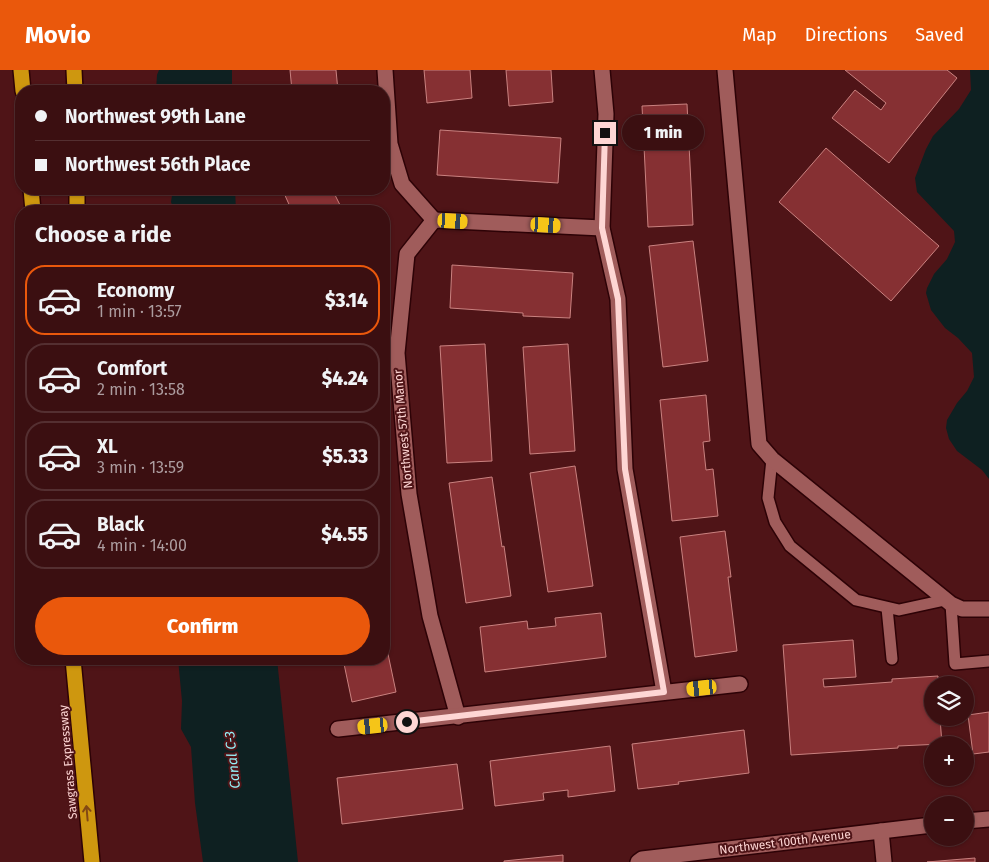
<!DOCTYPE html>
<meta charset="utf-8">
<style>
:root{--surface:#3b0f11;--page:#461d1f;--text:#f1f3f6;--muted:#ac9c9f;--line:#542f31;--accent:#ea580c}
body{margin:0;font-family:"Fira Sans",sans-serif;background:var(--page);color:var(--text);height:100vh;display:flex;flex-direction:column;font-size:19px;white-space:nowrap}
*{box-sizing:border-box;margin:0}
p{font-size:16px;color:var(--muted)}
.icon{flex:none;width:28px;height:28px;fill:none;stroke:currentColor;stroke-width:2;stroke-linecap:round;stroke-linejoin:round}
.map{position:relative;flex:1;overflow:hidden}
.details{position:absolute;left:15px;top:135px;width:375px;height:460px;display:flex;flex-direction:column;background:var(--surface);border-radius:20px;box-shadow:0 1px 4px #0004,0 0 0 1px var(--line)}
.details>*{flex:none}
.banner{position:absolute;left:15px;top:15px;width:375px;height:110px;border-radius:20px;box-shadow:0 1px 4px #0004,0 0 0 1px var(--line);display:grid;align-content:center;height:110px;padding:0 20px;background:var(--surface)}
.controls{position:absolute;left:924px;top:606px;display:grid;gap:10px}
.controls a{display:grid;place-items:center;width:50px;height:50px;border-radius:50%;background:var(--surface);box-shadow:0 1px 4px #0004,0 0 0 1px var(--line);font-size:25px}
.end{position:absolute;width:22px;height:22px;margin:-11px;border:6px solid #fed6d4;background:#111;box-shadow:0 0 0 2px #111}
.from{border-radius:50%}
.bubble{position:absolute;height:35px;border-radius:18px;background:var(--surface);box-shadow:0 1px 4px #0004,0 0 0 1px var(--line);font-size:16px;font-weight:800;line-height:35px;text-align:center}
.car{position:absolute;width:15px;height:30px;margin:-15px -8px;border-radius:6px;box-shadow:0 0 4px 1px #0007;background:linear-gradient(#f5c518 24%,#345 0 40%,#f5c518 0 76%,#345 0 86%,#f5c518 0)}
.banner b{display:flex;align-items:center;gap:18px;height:48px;font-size:19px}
.banner b+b{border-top:1px solid var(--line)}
.banner i{width:12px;height:12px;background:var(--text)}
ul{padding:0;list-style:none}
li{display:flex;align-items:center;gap:15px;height:70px;margin:0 10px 8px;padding:0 10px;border:2px solid var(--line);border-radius:20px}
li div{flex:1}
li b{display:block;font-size:19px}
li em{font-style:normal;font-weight:800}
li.active{border-color:var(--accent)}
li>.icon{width:45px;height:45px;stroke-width:1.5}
h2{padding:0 20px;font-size:22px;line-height:60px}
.action{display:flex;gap:10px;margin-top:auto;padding:10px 20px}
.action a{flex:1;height:58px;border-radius:30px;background:var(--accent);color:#fff;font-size:20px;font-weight:800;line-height:58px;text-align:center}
header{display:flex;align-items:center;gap:30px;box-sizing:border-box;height:70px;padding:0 25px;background:var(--accent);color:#fff}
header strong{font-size:24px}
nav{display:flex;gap:28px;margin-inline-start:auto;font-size:18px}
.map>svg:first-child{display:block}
</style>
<header>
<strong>Movio</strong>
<nav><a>Map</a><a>Directions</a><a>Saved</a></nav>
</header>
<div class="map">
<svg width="989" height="792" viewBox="0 0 989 792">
<rect width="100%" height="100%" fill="#4f1417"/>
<g fill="#0e2021">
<path d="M159 0H232V21H156L157 5Z"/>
<path d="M970 0H989V409L982 400 957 381 949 369 946 358 947 350 957 333 967 321 974 307 972 283 958 268 945 258 931 240 926 223 927 218 934 204 947 189 955 172 954 161 917 122 915 108 926 79 933 66 959 39 971 20Z"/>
<path d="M173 119H235L236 141H174L171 132Z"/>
<path d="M178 589H277L298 792H203L195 733 191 677 181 659 182 631Z"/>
</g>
<g fill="#863033" stroke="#ca8280">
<path d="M290 0H336L338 21H292Z"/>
<path d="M424 0H470L472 28 427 33Z"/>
<path d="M506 0H551L553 32 509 36Z"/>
<path d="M845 0H947L957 8 889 93 832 48 855 20 881 40 886 33Z"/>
<path d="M687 34 693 155 648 157 642 36Z"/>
<path d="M440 60 561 68 558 113 437 105Z"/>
<path d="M826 78 939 176 891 231 779 132Z"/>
<path d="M288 119H332L343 141H292L283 121Z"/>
<path d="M693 171 708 291 663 297 649 176Z"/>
<path d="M452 195 573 203 570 248 523 246V243L450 238Z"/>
<path d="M485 274 492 391 447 393 440 276Z"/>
<path d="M568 274 575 381 530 384 523 277Z"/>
<path d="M706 325 710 371 703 372 706 400 713 399 718 446 672 451 660 330Z"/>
<path d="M575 396 593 516 548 522 530 403Z"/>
<path d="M492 407 502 477 504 476 511 526 466 533 449 413Z"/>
<path d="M725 461 731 507H728L737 581 695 587 680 467Z"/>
<path d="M601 543 606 587 485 602 480 557 527 551 528 559 556 556 555 548Z"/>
<path d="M384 565 396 622 352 632 343 589H384Z"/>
<path d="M853 570 856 607 823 609 824 617 892 612V609L938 606V615H932V648H940L942 674 898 676V678L791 685 783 575Z"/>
<path d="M989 642V682L973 684 968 645Z"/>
<path d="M744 660 749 703 678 712 679 714 638 719 632 674Z"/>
<path d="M610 676 615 721 568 727V720L543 723 544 730 495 736 490 691Z"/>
<path d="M457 694 463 739 342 754 337 708Z"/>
<path d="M563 785V792H504V791Z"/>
<path d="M975 788V792H927Z"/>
</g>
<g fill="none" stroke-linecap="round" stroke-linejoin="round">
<defs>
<g id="lane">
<path d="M772 389 768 428 775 452 790 476 856 530 899 540 945 530"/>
<path d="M951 534 955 594 989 591"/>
<path d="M887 538 892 589"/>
</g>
<g id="street">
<path d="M385 0 390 74 402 114 434 150 407 184 397 283 409 424 430 546 458 647"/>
<path d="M602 0 606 44 602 158 618 229 625 399 664 622"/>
<path d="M725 0 759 374 772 389 951 534 962 539H989"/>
<path d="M434 150 602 158"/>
<path d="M338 659 740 614"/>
<path d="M965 751 989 749"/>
<path d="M881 761 884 792"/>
<path d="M638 792 642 789 932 755"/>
</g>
<g id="highway">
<path d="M21 0 23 21"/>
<path d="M74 0 75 21"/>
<path d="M31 119 33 141"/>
<path d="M77 119V141"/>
<path d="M73 589 92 792"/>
</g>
</defs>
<use href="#lane" stroke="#2d0206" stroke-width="14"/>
<use href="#street" stroke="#2d0206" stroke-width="18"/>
<use href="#highway" stroke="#2d0206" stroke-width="18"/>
<use href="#lane" stroke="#a05c5b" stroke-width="11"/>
<use href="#street" stroke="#a05c5b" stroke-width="15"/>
<use href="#highway" stroke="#ce970f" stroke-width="15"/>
</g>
<defs><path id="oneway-shaft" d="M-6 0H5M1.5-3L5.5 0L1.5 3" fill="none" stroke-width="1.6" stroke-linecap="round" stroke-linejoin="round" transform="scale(1.25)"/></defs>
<use stroke="#824814" href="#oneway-shaft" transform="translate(87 743) rotate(-95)"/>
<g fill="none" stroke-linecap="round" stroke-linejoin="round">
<path stroke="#fed6d4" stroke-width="6" d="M407 652 664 622 625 399 618 229 602 158 605 63"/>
</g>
<g text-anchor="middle" stroke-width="4" stroke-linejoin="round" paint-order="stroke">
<g font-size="12" fill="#fed6d4" stroke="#4f1417">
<text transform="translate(403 359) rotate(-95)" y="4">Northwest 57th Manor</text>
<text transform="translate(68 692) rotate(-95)" y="4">Sawgrass Expressway</text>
<text transform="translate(785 772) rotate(-7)" y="4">Northwest 100th Avenue</text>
</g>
<g font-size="14" font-style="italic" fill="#95f2f9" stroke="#4f1417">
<text transform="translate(232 690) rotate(-96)" y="5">Canal C-3</text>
</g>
</g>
</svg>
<div class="controls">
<a><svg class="icon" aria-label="layers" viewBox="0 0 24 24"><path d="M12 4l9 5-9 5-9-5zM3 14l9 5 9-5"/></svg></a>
<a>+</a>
<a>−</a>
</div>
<i class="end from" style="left:407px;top:652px"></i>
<i class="end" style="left:605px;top:63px"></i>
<div class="bubble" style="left:622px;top:45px;width:82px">1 min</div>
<i class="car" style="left:453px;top:151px;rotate:93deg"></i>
<i class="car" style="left:546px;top:155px;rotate:93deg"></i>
<i class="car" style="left:702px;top:618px;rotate:264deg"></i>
<i class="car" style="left:373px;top:656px;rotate:264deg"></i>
<div class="banner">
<b><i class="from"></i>Northwest 99th Lane</b>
<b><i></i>Northwest 56th Place</b>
</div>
<section class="details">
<h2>Choose a ride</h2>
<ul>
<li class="active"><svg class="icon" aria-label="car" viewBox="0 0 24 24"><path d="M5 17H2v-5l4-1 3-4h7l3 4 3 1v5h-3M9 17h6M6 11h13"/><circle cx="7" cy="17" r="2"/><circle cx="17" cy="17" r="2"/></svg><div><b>Economy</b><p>1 min · 13:57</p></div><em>$3.14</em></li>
<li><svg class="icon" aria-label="car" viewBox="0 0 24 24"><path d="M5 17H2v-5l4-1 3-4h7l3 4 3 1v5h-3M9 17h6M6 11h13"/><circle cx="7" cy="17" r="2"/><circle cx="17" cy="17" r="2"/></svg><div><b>Comfort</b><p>2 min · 13:58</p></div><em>$4.24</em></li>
<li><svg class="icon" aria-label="car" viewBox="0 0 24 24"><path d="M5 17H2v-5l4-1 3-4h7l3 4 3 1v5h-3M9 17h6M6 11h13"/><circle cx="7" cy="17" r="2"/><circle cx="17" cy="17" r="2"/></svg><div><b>XL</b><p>3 min · 13:59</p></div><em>$5.33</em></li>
<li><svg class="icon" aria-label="car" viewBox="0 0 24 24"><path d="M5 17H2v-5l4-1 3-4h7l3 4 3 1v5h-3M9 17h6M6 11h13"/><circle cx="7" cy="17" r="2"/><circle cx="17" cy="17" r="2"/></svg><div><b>Black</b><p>4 min · 14:00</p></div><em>$4.55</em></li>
</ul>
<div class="action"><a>Confirm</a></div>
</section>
</div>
